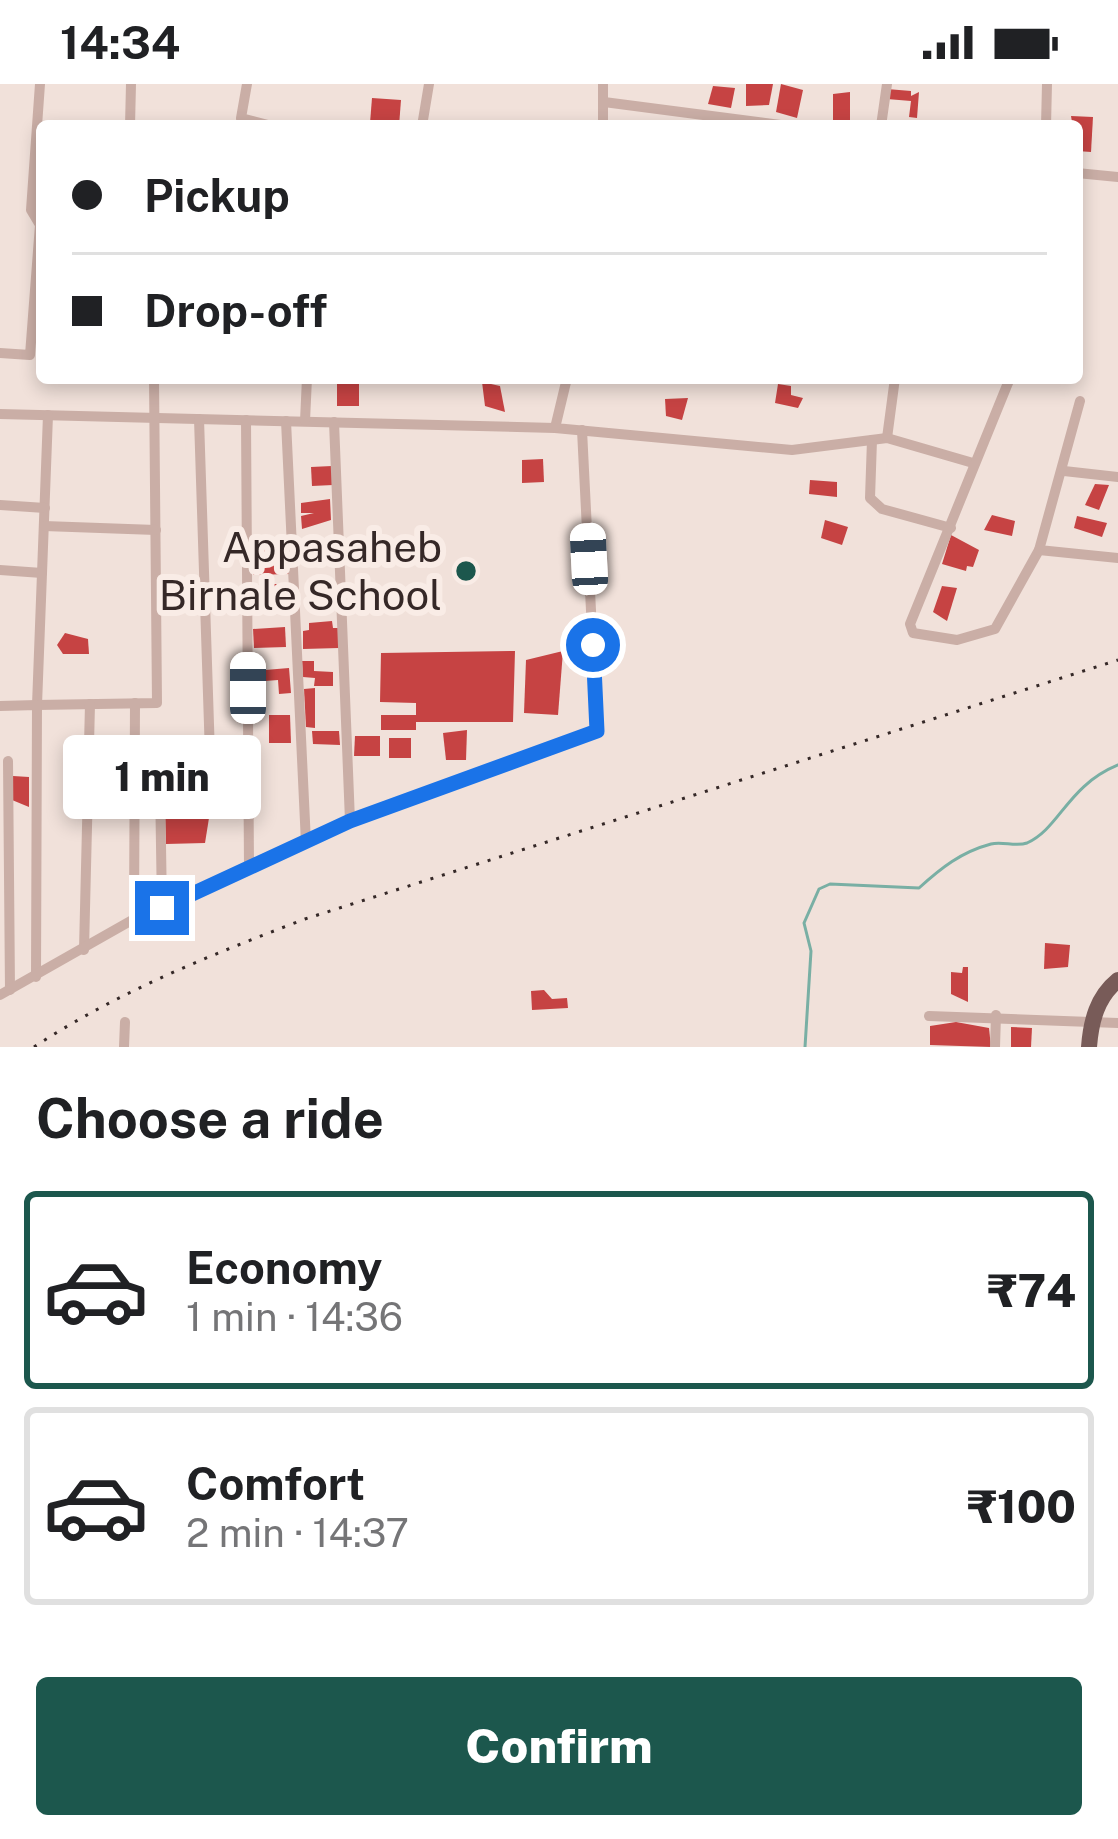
<!DOCTYPE html>
<meta charset="utf-8">
<style>
:root{--surface:#fff;--page:#f2f2f2;--text:#202124;--muted:#757577;--line:#e0e0e0;--accent:#1c574d}
body{margin:0;font-family:"Public Sans",sans-serif;background:var(--page);color:var(--text);height:100vh;display:flex;flex-direction:column;font-size:45px;white-space:nowrap}
*{box-sizing:border-box;margin:0}
p{font-size:39px;color:var(--muted)}
.icon{flex:none;width:66px;height:66px;fill:none;stroke:currentColor;stroke-width:2;stroke-linecap:round;stroke-linejoin:round}
.map{position:relative;height:963px;overflow:hidden}
.sheet{display:flex;flex-direction:column;background:var(--surface);flex:1}
.sheet>*{flex:none}
.banner{position:absolute;left:36px;top:36px;width:1047px;height:264px;border-radius:12px;box-shadow:0 6px 18px #0003;display:grid;align-content:center;height:264px;padding:0 36px;background:var(--surface)}
.end{position:absolute;width:54px;height:54px;margin:-27px;border:15px solid #1a73e8;background:#fff;box-shadow:0 0 0 6px #fff}
.from{border-radius:50%}
.bubble{position:absolute;height:84px;border-radius:12px;background:var(--surface);box-shadow:0 6px 18px #0003;font-size:39px;font-weight:800;line-height:84px;text-align:center}
.car{position:absolute;width:36px;height:72px;margin:-36px -18px;border-radius:15px;box-shadow:0 0 9px 3px #0007;background:linear-gradient(#fff 24%,#345 0 40%,#fff 0 76%,#345 0 86%,#fff 0)}
.banner b{display:flex;align-items:center;gap:42px;height:114px;font-size:45px}
.banner b+b{border-top:3px solid var(--line)}
.banner i{width:30px;height:30px;background:var(--text)}
ul{padding:0;list-style:none}
li{display:flex;align-items:center;gap:36px;height:198px;margin:0 24px 18px;padding:0 12px;border:6px solid var(--line);border-radius:12px}
li div{flex:1}
li b{display:block;font-size:45px}
li em{font-style:normal;font-weight:800}
li.on{border-color:var(--accent)}
li>.icon{width:108px;height:108px;stroke-width:1.5}
h2{padding:0 36px;font-size:54px;line-height:144px}
.cta{display:flex;gap:24px;margin-top:auto;padding:24px 36px}
.cta a{flex:1;height:138px;border-radius:12px;background:var(--accent);color:#fff;font-size:48px;font-weight:800;line-height:138px;text-align:center}
.status{display:flex;justify-content:space-between;align-items:center;height:84px;padding:0 60px;background:var(--surface);direction:ltr}
.status svg{height:33px;fill:currentColor}
.map>svg:first-child{display:block}
</style>
<div class="status"><b>14:34</b><svg viewBox="0 0 49 12"><path d="M0 12V9h3v3zM5 12V6h3v6zM10 12V3h3v9zM15 12V0h3v12zM26 1h20v11H26zM47 4h2v5h-2z"/></svg></div>
<div class="map">
<svg width="1118" height="963" viewBox="0 0 1118 963">
<rect width="100%" height="100%" fill="#f1e1da"/>
<g fill="none" stroke-linecap="round" stroke-linejoin="round">
<path stroke="#79afa4" stroke-width="3" d="M805 963 811 867 804 839 819 805 830 800 919 804C941 784 961 768 991 760 1002 757 1016 763 1027 759 1060 744 1067 702 1118 681"/>
</g>
<g fill="#c64343">
<path d="M746 0H773L769 21 746 22Z"/>
<path d="M781 0 803 6 797 34 776 28Z"/>
<path d="M713 2 735 4 731 24 708 20Z"/>
<path d="M887 5 911 7V12L919 8 917 34 909 33 911 17 887 15Z"/>
<path d="M850 8V42L833 40V10Z"/>
<path d="M372 14 401 16 399 42 370 39Z"/>
<path d="M1071 32 1093 33 1091 68 1077 67Z"/>
<rect x="337" y="294" width="22" height="28"/>
<path d="M482 298 500 302 505 328 485 322Z"/>
<path d="M778 300 791 302V311L803 314 798 324 775 319Z"/>
<path d="M688 314 682 336 666 332 665 315Z"/>
<path d="M543 375 544 398 522 399V376Z"/>
<path d="M332 382 333 401 312 402 311 383Z"/>
<path d="M810 396 837 398V413L809 410Z"/>
<path d="M1095 400 1109 401 1099 426 1085 421Z"/>
<path d="M330 415 331 436 302 445 301 432 314 429H301V419Z"/>
<path d="M992 431 1015 437 1012 452 984 446Z"/>
<path d="M1077 432 1107 439 1102 453 1074 444Z"/>
<path d="M825 436 848 443 842 461 821 454Z"/>
<path d="M951 451 979 466 973 483 967 482 966 487 942 480Z"/>
<path d="M287 460 289 490 253 491V461Z"/>
<path d="M253 500H284L286 524 253 527Z"/>
<path d="M942 502 957 504 947 537 933 528Z"/>
<path d="M332 537 333 544H339V564L303 565V547L309 546V539Z"/>
<path d="M285 543 286 563 254 564 253 545Z"/>
<path d="M65 549 88 555 89 570H63L57 561Z"/>
<path d="M515 567 513 638H416V646H381V631H416V619L380 618 381 569Z"/>
<path d="M563 567 558 631 524 629 526 576Z"/>
<path d="M302 577H314V587L333 588V602H314L315 594 303 593Z"/>
<path d="M289 584 291 609 279 610 278 596 265 597V586Z"/>
<path d="M315 604V644L306 643 304 605Z"/>
<path d="M269 631H290L291 659H269Z"/>
<path d="M467 646 466 676H446L443 649Z"/>
<path d="M312 647H339L340 661 313 660Z"/>
<path d="M355 652H380V672H354Z"/>
<rect x="389" y="654" width="22" height="20"/>
<path d="M13 692 29 693V723L12 716Z"/>
<path d="M164 703H190L209 734 205 759 166 760Z"/>
<path d="M97 711H131L128 722 105 720 104 726H96Z"/>
<path d="M1045 859 1070 861 1068 883 1044 885Z"/>
<path d="M963 883H968V918L951 910V888L962 889Z"/>
<path d="M544 906 552 915 567 914 568 924 532 926 531 907Z"/>
<path d="M956 938 989 944 991 963 930 961V942Z"/>
<path d="M1011 943 1032 944 1031 963H1011Z"/>
</g>
<g fill="none" stroke-linecap="round" stroke-linejoin="round">
<g stroke="#caaea6" stroke-width="10">
<path d="M247 0 241 34 272 42"/>
<path d="M604 18 788 42"/>
<path d="M130 42 131 0"/>
<path d="M422 42 429 0"/>
<path d="M603 42V0"/>
<path d="M881 42 887 0"/>
<path d="M1046 42 1047 0"/>
<path d="M1077 89 1118 93"/>
<path d="M0 269 30 271 40 141 31 126 40 0"/>
<path d="M567 294 555 344 792 366 887 354 973 379"/>
<path d="M1010 294 910 540 913 549 957 556 995 545 1039 466"/>
<path d="M1080 317 1039 466 1118 474"/>
<path d="M0 330 555 344"/>
<path d="M48 331 37 621 157 619 154 294"/>
<path d="M199 335 210 671"/>
<path d="M246 336 249 783"/>
<path d="M286 337 306 759"/>
<path d="M305 337 307 294"/>
<path d="M334 338 350 737"/>
<path d="M887 354 895 294"/>
<path d="M872 356 870 414 882 425 951 444"/>
<path d="M1064 387 1118 393"/>
<path d="M0 421 45 424"/>
<path d="M44 442 156 446"/>
<path d="M0 486 42 489"/>
<path d="M0 622 37 621 36 893"/>
<path d="M8 677 10 906"/>
<path d="M160 700 162 823"/>
<path d="M134 835 135 619"/>
<path d="M84 866 90 620"/>
<path d="M0 911 134 835 350 737 597 647 582 346"/>
<path d="M929 932 1118 939"/>
<path d="M124 963 125 938"/>
<path d="M995 963 996 931"/>
</g>
<path stroke="#785b58" stroke-width="16" d="M1089 963C1091 937 1097 913 1118 896"/>
<path stroke="#352827" stroke-width="3" stroke-dasharray="3 9" stroke-linecap="butt" d="M34 963C119 907 211 871 305 835L1118 576"/>
</g>
<g fill="none" stroke-linecap="round" stroke-linejoin="round">
<path stroke="#1a73e8" stroke-width="15" d="M162 824 350 737 597 647 593 561"/>
</g>
<circle fill="#1c574d" stroke="#f9ece6" stroke-width="4.5" cx="466" cy="487" r="12"/>
<g text-anchor="middle" stroke-width="12" stroke-linejoin="round" paint-order="stroke">
<g font-size="42" fill="#352827" stroke="#f9ece6" text-anchor="end">
<text x="442" y="478">Appasaheb<tspan x="442" dy="48">Birnale School</tspan></text>
</g>
</g>
</svg>
<i class="end from" style="left:593px;top:561px"></i>
<i class="end" style="left:162px;top:824px"></i>
<div class="bubble" style="left:63px;top:651px;width:198px">1 min</div>
<i class="car" style="left:589px;top:475px;rotate:357deg"></i>
<i class="car" style="left:248px;top:604px;rotate:0deg"></i>
<div class="banner">
<b><i class="from"></i>Pickup</b>
<b><i></i>Drop-off</b>
</div>
</div>
<section class="sheet">
<h2>Choose a ride</h2>
<ul>
<li class="on"><svg class="icon" aria-label="car" viewBox="0 0 24 24"><path d="M5 17H2v-5l4-1 3-4h7l3 4 3 1v5h-3M9 17h6M6 11h13"/><circle cx="7" cy="17" r="2"/><circle cx="17" cy="17" r="2"/></svg><div><b>Economy</b><p>1 min · 14:36</p></div><em>₹74</em></li>
<li><svg class="icon" aria-label="car" viewBox="0 0 24 24"><path d="M5 17H2v-5l4-1 3-4h7l3 4 3 1v5h-3M9 17h6M6 11h13"/><circle cx="7" cy="17" r="2"/><circle cx="17" cy="17" r="2"/></svg><div><b>Comfort</b><p>2 min · 14:37</p></div><em>₹100</em></li>
</ul>
<div class="cta"><a>Confirm</a></div>
</section>
